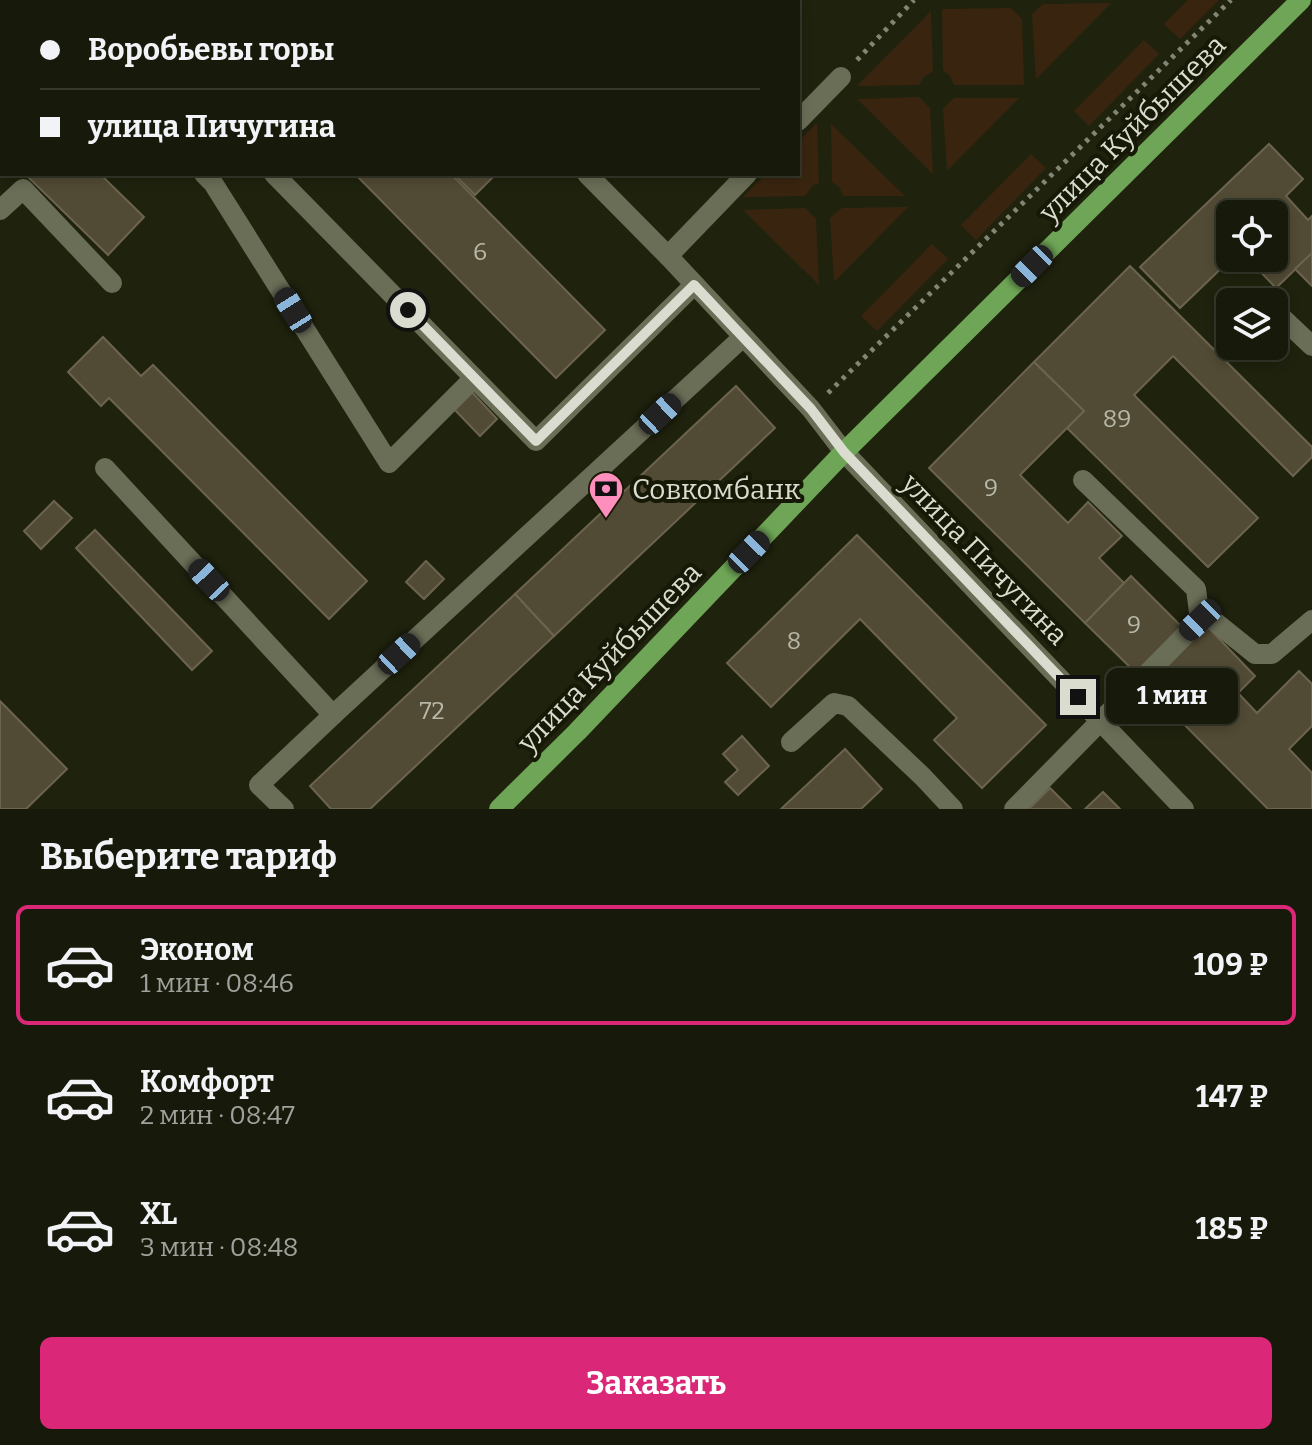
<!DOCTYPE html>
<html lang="ru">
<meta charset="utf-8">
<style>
:root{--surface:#171a0a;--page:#202313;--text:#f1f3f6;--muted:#9ea19c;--line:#36382b;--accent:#db2777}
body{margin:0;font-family:Bitter,serif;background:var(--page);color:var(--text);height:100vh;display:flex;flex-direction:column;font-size:30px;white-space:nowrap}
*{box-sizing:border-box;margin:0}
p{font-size:26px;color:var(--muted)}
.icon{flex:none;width:44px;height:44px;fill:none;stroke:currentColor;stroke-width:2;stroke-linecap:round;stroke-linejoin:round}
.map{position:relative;height:809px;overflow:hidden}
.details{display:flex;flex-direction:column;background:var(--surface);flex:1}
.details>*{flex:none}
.hud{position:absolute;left:0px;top:0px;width:800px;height:176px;box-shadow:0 4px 12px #0003,0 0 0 2px var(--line);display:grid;align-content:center;height:176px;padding:0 40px;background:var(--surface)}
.tools{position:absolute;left:1216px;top:200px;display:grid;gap:16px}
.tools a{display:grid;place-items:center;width:72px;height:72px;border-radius:12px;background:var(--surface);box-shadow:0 4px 12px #0003,0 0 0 2px var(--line);font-size:40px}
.end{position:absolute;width:36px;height:36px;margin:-18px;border:10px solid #d9dccf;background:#111;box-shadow:0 0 0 4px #111}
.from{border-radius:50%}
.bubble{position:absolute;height:56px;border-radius:12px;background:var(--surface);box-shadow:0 4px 12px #0003,0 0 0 2px var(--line);font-size:26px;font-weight:700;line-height:56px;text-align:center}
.car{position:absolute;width:24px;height:48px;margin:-24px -12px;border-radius:10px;box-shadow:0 0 6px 2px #0007;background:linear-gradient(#222 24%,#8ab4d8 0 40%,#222 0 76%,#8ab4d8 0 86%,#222 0)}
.hud b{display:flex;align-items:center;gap:28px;height:76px;font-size:30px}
.hud b+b{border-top:2px solid var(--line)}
.hud i{width:20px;height:20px;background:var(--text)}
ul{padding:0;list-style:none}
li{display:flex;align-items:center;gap:24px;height:120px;margin:0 16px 12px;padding:0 24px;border:4px solid transparent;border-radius:12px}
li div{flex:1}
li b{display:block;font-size:30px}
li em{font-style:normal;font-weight:700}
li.current{border-color:var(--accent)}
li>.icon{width:72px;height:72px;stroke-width:1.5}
h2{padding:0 40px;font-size:36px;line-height:96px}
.cta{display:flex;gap:16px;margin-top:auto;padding:16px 40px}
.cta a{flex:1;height:92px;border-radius:12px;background:var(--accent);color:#fff;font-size:32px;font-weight:700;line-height:92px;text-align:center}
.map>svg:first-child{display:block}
</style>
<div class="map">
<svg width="1312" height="809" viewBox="0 0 1312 809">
<rect width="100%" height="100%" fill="#1f220d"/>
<g fill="#39250f">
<path d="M1188 0H1219L1180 39 1164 24Z"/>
<path d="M1111 3 1036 79 1032 14 1043 4Z"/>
<path d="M1011 8 1022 19 1024 85H954L950 76 943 70 942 9Z"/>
<path d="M931 11 933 71 923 78 919 85 857 86Z"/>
<path d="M1144 40 1159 54 1089 126 1074 111Z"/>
<path d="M919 97 930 108 933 174 857 99Z"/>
<path d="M954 98H1019L947 171 943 108Z"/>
<path d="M817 123 819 183 813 185 805 196 743 197 766 174H798V142Z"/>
<path d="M831 124 905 196H843L839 187 832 182Z"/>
<path d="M1031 154 1046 168 976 240 961 225Z"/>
<path d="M908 207 834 282 830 218 842 208Z"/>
<path d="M805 208 816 219 819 285 743 210Z"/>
<path d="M932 244 948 259 877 331 861 316Z"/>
</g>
<g fill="#514a34" stroke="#6c644e" stroke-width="2">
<path d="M86 0H345L347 2H88Z"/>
<path d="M1269 144 1303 179 1286 196 1308 220 1312 216V253L1276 288 1247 258H1274V214H1230V258H1232L1180 308 1140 267Z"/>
<path d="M25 174H100L144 217 108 255Z"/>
<path d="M355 174H451L605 330 556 378Z"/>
<path d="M454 174H496L475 195Z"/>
<path d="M1312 253V286L1295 269Z"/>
<path d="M1130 266 1312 447V457L1293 476 1173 356 1134 395 1258 518 1208 567 1067 428 1084 411 1034 362Z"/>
<path d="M103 337 141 376 153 365 367 581 329 619 109 398 101 406 68 372Z"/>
<path d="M1034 362 1084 411 1020 475 1068 523 1088 502 1122 536 1099 558 1124 583 1085 623 929 468Z"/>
<path d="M736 386 775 428 554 636 515 594Z"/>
<path d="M470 390 497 419 480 436 452 407Z"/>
<path d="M54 501 72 518 41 549 24 531Z"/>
<path d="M95 530 212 651 192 670 76 548Z"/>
<path d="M857 535 1046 725 982 788 934 740 957 718 860 619 771 707 727 663Z"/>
<path d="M426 561 444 579 424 599 406 582Z"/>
<path d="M1131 576 1183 628 1137 674 1085 623Z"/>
<path d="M515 594 554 636 370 809H331L310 786Z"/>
<path d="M1205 624 1255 676 1238 693 1257 713 1299 671 1312 684V726L1289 749 1312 773V809H1268L1144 684Z"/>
<path d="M0 701 67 769 26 809H0Z"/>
<path d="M742 736 769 766 738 795 725 782 738 770 723 754Z"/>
<path d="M845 749 882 789 861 809H781Z"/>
<path d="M1050 788 1071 809H1029Z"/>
<path d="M1103 792 1120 809H1085Z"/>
</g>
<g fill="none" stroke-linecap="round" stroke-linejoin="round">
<g stroke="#838675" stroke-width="5" stroke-dasharray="4 6" stroke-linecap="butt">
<path d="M857 60 914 0"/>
<path d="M828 393 1231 0"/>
</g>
<g stroke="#6a6e57" stroke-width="20">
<path d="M32 0 34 2"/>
<path d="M423 2 425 0"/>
<path d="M515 2 518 0"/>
<path d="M798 121 841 77"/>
<path d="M204 174 213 183 389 463 474 378"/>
<path d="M274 174 536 441 694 285"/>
<path d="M587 174 668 256"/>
<path d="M747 174 668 256 811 409 844 452 1184 809"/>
<path d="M0 210 23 189 112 283"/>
<path d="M1275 311 1312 346"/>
<path d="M105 468 333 715 259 785 284 809"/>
<path d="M1083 480 1196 589 1200 620"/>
<path d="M333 715 743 337"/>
<path d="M791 742 834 703 848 706 923 777 953 809"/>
<path d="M1014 809 1200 620 1209 617 1255 654H1272L1312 620"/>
</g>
<path stroke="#6ea556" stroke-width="20" d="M499 809 577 732 844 452 1301 0"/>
</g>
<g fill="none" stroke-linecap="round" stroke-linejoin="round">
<path stroke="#d9dccf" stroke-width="10" d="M408 310 536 441 694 285 811 409 844 452 1078 697"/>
</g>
<defs>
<symbol id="bank-pin" viewBox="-11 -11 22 30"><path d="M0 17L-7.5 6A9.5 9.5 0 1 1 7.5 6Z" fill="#fe8ebc" stroke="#161905"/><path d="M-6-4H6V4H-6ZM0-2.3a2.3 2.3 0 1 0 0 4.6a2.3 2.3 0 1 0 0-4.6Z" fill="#111"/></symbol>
</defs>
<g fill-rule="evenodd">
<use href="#bank-pin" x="586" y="469" width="40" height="54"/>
</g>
<g text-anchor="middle" stroke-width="8" stroke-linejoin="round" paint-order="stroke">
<g font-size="24" fill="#b7b8a8">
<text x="480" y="260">6</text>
<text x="1117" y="427">89</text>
<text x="991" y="496">9</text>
<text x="1134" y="633">9</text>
<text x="794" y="649">8</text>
<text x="432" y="719">72</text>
</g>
<g font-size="28" fill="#d9dccf" stroke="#161905">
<text transform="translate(1132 128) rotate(-45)" y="10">улица Куйбышева</text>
<text transform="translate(985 559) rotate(46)" y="10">улица Пичугина</text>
<text transform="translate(609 657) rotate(-46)" y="10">улица Куйбышева</text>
</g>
<g font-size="28" fill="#d9dccf" stroke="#161905" text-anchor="start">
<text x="632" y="499">Совкомбанк</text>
</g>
</g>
</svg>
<div class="tools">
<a><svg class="icon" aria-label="locate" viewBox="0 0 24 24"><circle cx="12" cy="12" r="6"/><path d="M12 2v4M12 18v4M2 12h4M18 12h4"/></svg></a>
<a><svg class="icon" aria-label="layers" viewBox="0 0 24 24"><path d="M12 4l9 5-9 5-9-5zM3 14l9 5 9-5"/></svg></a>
</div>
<i class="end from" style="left:408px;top:310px"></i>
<i class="end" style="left:1078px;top:697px"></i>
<div class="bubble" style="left:1106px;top:668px;width:132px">1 мин</div>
<i class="car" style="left:1032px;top:266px;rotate:225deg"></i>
<i class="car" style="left:293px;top:310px;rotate:328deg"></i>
<i class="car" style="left:660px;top:414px;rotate:47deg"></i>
<i class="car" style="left:749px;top:552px;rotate:44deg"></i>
<i class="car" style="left:209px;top:580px;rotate:317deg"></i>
<i class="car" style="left:1200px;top:620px;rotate:226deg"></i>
<i class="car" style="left:399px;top:654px;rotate:47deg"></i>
<div class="hud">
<b><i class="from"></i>Воробьевы горы</b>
<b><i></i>улица Пичугина</b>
</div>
</div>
<section class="details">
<h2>Выберите тариф</h2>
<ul>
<li class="current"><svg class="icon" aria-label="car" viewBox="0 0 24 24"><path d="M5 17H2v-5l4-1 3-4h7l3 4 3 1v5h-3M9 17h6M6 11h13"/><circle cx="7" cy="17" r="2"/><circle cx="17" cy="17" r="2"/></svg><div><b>Эконом</b><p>1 мин · 08:46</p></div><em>109 ₽</em></li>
<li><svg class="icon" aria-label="car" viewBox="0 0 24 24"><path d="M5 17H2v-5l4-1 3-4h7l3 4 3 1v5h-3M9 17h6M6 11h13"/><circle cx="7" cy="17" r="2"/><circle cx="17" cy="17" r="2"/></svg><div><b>Комфорт</b><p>2 мин · 08:47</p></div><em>147 ₽</em></li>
<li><svg class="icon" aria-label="car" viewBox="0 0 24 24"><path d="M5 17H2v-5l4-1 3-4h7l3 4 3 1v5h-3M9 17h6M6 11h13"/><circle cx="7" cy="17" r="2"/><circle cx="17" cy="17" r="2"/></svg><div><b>XL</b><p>3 мин · 08:48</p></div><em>185 ₽</em></li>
</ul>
<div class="cta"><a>Заказать</a></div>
</section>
